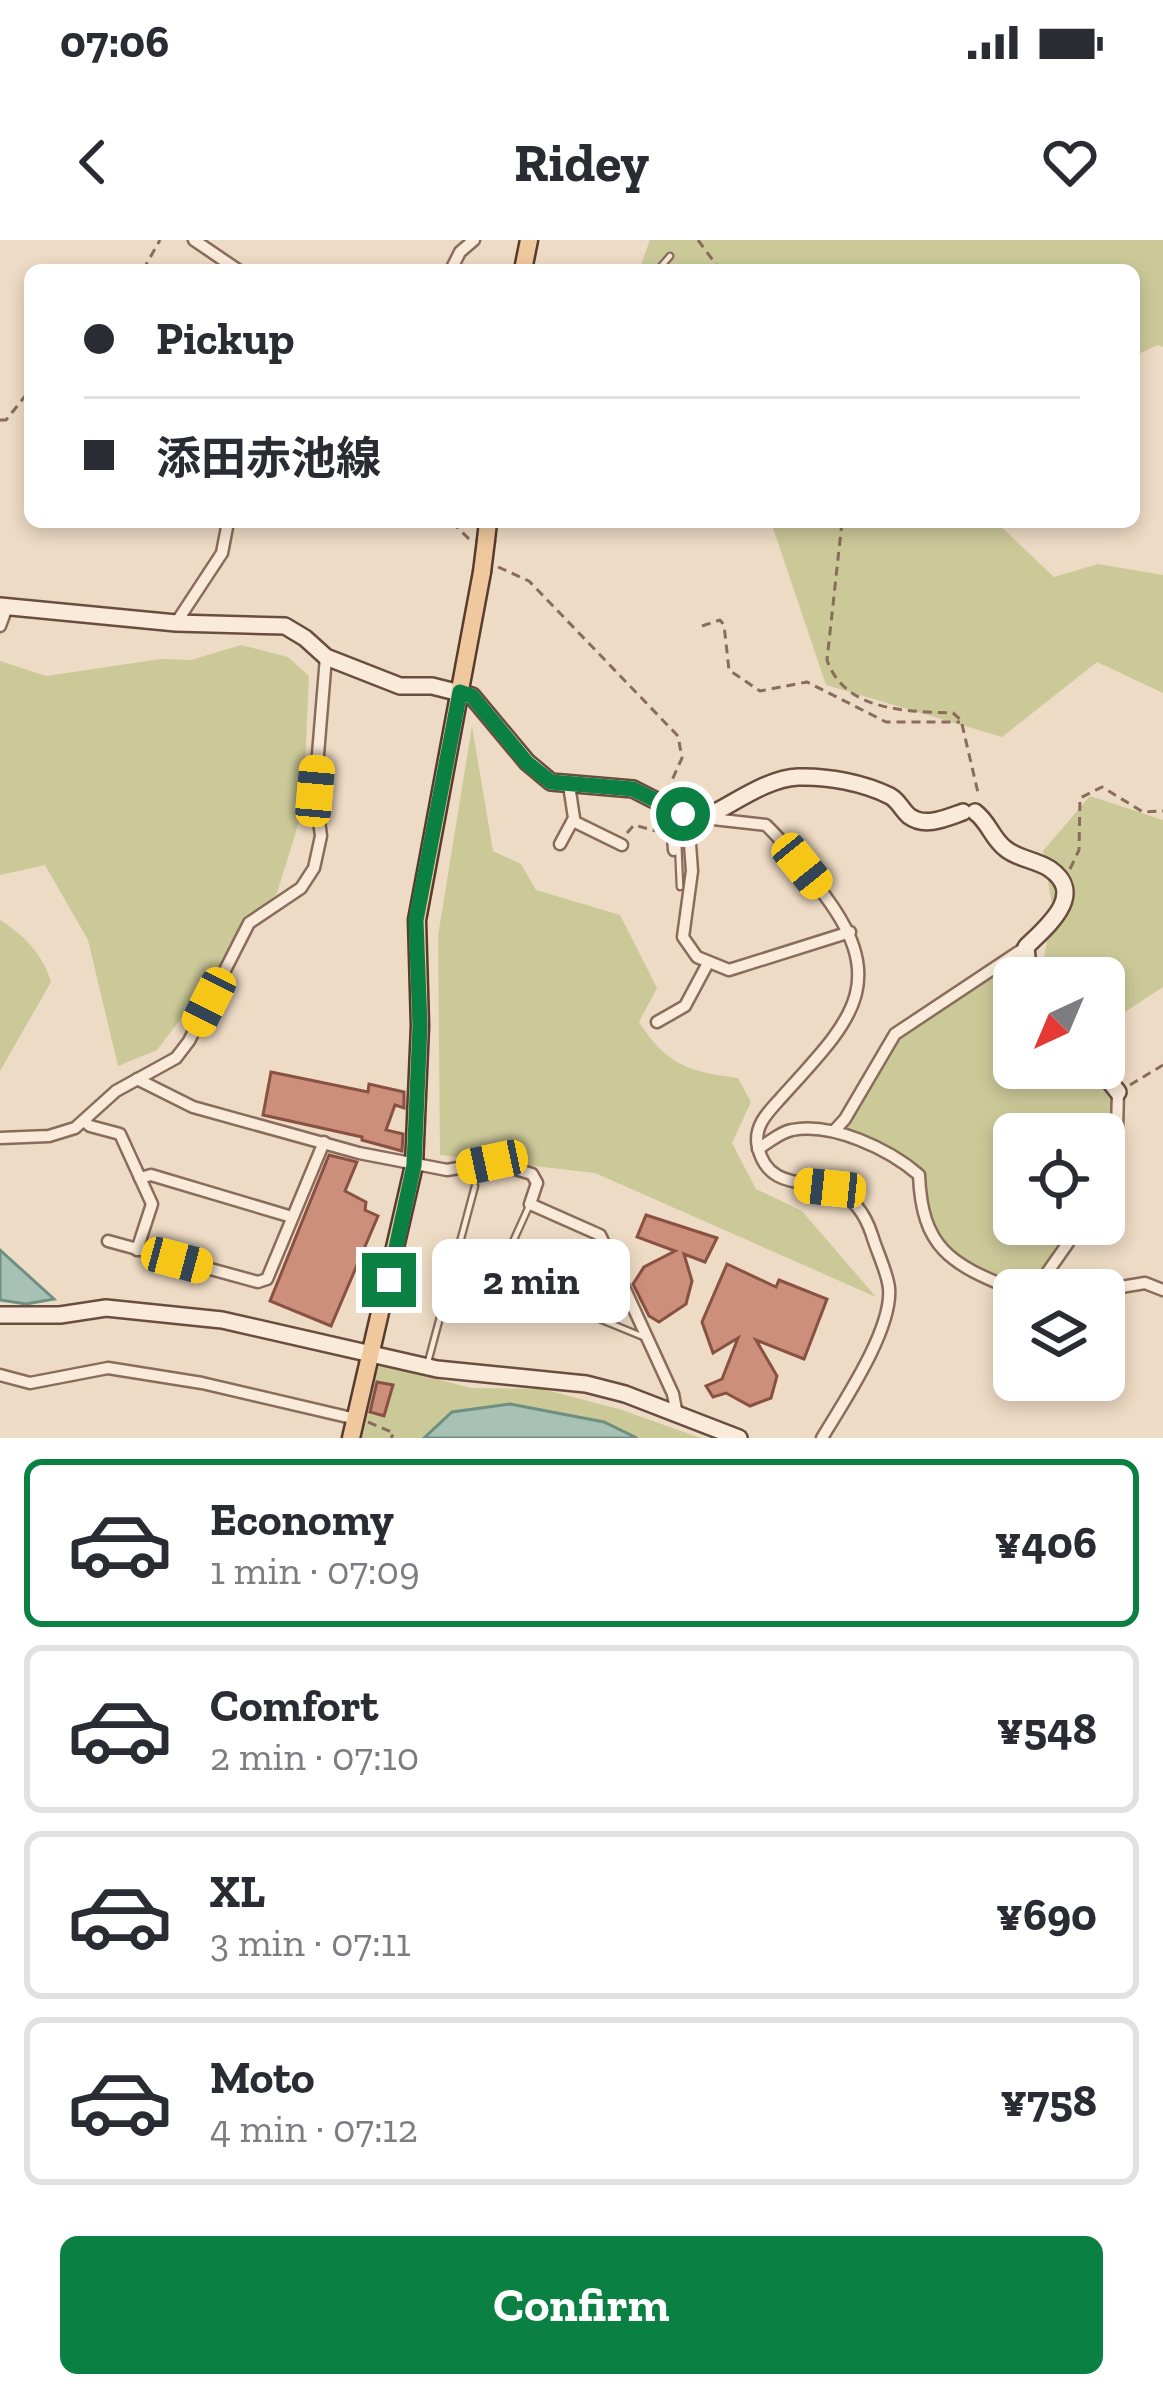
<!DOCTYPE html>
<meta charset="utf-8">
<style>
:root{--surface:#fff;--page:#f7f7f7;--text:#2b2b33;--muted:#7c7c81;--line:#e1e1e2;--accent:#0b8043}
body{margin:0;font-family:"Zilla Slab","Noto Sans JP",serif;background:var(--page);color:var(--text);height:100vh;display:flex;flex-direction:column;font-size:45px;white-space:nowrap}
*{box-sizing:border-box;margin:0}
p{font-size:39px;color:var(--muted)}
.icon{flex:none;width:66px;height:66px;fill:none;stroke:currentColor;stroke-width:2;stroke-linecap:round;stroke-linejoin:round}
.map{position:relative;height:1198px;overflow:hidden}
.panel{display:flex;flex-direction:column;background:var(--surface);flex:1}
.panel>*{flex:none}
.banner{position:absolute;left:24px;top:24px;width:1116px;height:264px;border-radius:18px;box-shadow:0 6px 18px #0003;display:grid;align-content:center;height:264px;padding:0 60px;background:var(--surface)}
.needle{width:78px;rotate:224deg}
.tools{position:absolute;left:993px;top:717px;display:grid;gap:24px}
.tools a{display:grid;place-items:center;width:132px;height:132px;border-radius:18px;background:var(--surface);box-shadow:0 6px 18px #0003;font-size:60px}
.end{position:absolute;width:54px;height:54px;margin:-27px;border:15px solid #0b8043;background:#fff;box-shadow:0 0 0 6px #fff}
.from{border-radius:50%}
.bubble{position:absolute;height:84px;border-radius:18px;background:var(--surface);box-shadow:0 6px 18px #0003;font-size:39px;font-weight:700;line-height:84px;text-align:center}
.car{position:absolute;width:36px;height:72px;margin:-36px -18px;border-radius:15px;box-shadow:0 0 9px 3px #0007;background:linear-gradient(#f5c518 24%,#345 0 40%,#f5c518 0 76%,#345 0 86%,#f5c518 0)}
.banner b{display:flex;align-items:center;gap:42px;height:114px;font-size:45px}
.banner b+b{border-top:3px solid var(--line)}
.banner i{width:30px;height:30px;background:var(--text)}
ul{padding:21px 0 0;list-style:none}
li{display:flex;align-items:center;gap:36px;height:168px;margin:0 24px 18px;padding:0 36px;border:6px solid var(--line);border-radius:18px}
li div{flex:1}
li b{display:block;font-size:45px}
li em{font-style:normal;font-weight:700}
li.active{border-color:var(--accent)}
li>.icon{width:108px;height:108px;stroke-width:1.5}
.cta{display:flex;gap:24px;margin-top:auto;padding:24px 60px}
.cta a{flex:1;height:138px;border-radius:18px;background:var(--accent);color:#fff;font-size:48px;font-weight:700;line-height:138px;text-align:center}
.status{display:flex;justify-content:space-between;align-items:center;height:84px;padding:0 60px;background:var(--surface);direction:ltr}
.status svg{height:33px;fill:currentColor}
header{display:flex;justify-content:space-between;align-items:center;height:156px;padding:0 60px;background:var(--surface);font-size:54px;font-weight:700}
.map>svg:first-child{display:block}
</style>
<div class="status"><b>07:06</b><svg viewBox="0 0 49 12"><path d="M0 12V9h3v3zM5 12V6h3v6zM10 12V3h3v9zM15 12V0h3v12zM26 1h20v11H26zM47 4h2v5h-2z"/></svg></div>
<header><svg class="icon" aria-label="back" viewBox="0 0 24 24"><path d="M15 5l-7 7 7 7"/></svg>Ridey<svg class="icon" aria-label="heart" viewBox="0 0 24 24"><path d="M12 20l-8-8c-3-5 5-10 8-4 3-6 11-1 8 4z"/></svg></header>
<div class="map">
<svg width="1163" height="1198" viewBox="0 0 1163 1198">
<rect width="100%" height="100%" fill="#eedbc5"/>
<g fill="#ccc999">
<path d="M650 0H1163V107L1158 105 1134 116V30H639Z"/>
<path d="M771 282H996L1054 337 1098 324 1163 335V453L1097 422 1002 497 826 445Z"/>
<path d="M241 405 288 417 309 436 303 569 277 653 157 810 118 826 88 700 45 625 0 635V421L46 436 161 419 191 420Z"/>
<path d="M472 486 493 611 521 624 536 650 620 675 657 748 639 782C666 824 688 832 738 838L751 862 732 903 756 949 802 971 876 1057 595 933 440 915 438 696Z"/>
<path d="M1090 556 1163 580V747L1104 786V738H1040L1053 671 1043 611Z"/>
<path d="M0 680C24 695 43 715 51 742L0 831Z"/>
<path d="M1019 714 1029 738H1014V828H1099C1126 862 1123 870 1104 907V894H1014V984H1072L1068 1003 1035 1050C1000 1050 947 1023 929 992 920 977 921 952 919 935L896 915 845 889 881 824 910 788Z"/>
<path d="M379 1124 471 1148 542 1149 619 1169 701 1198H358L373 1132Z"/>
</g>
<g fill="#a7c1b5" stroke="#6e9081" stroke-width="3">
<path d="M0 1010 54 1059 26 1064 0 1060Z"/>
<path d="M510 1164 604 1182 637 1198H424L452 1172Z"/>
</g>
<g fill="#cc8f7c" stroke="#885141" stroke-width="3">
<path d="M271 832 368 852 369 844 404 852V868L395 865 386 890 403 894 402 911 362 900V897L263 875Z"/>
<path d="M329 915 357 922 345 951 366 962 365 970 378 976 331 1086 270 1061Z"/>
<path d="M646 975 717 998 705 1022 684 1014 692 1041 686 1064 659 1082 649 1076 633 1044 644 1027 675 1011 637 997Z"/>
<path d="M727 1024 776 1047 779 1040 827 1059 804 1119 756 1100 777 1136 771 1158 750 1166 726 1153 713 1157 706 1146 722 1139 738 1098 713 1113 702 1082Z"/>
<path d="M377 1142 393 1145 384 1176 370 1172Z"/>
</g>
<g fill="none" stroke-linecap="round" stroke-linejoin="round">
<defs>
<g id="lane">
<path d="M658 30 670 16"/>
<path d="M678 601 680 647"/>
<path d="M530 964 497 1037 646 1098"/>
<path d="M456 1015 502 1028"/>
<path d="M428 1122 475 946"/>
</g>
<g id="street">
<path d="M194 0 238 30"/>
<path d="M451 30 460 12 474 0"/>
<path d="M176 383 222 313 228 282"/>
<path d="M0 386 7 367"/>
<path d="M671 567 674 610"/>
<path d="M688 577 692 631 683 697 697 717 729 730 850 692"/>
<path d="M704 578 766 585C786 604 802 627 819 648 895 744 849 782 780 859 768 872 753 887 758 907 767 948 804 940 831 949 854 957 865 974 872 995 877 1012 887 1031 889 1048 893 1089 843 1163 822 1198"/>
<path d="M573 581 622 605"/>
<path d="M560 604 574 578 569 545"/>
<path d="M657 782 685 766 708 723"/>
<path d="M137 839 193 867 359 913 447 930 492 922 532 934 537 943 530 964 600 995 673 1154 677 1175"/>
<path d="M84 881 90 886 120 894 152 964 137 1010"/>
<path d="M834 891 845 879 895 794 1026 707"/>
<path d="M0 898 49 896 75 888 116 851 176 818 189 801 249 683 301 648 314 628 321 596 315 551 326 417"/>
<path d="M1104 907 1117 891 1118 852"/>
<path d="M758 909C768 903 780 892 792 890 832 882 889 909 919 935 922 1008 950 1024 1015 1050"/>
<path d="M140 938 151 935 292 977"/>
<path d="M108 1001 258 1042 267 1039 324 902"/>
<path d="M1035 1050 1068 1003 1072 984"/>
<path d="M1103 1050 1145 1043 1163 1050"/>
<path d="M0 1135 30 1143 108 1128 202 1143 356 1179"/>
</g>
<g id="secondary">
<path d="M0 366 176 383 285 386 305 398 326 417 400 446H432L472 456 527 522 551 542 633 549 688 577 704 578C732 565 767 538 798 537 828 536 864 543 890 556 899 561 901 569 909 576 925 588 946 578 963 572"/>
<path d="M975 572C989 582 992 599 1006 609 1018 619 1037 620 1050 629 1087 655 1046 687 1026 707L1029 738"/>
<path d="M1099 828 1118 852"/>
<path d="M0 1075H60L106 1068 222 1080 437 1129 586 1144 625 1154 739 1198"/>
</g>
<g id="primary">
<path d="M523 30 529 0"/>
<path d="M486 300 488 282"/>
<path d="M351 1198 414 925 420 786 417 680 482 332"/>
</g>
</defs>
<use href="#lane" stroke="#896c5b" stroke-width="9"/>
<use href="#street" stroke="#896c5b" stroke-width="15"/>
<use href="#secondary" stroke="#6b4d3f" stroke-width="20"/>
<use href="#primary" stroke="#573b2f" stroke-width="21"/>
<g stroke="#896c5b" stroke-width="3" stroke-dasharray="9 6" stroke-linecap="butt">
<path d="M698 0 720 30"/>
<path d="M143 30 160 0"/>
<path d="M0 180H6L30 150"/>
<path d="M452 282 469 299"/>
<path d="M842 282 827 420C845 472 907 471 953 473L961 480 979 557"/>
<path d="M498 327 529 341 678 496 682 518 668 549"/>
<path d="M702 386 720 380 724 385 729 430 760 451 807 442 886 482H960"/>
<path d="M627 593 634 585 660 592"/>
<path d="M1070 629 1079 610 1080 558 1102 547 1143 572 1163 571"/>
<path d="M1130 845 1163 825"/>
<path d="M368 1182 394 1193 391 1198"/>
</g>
<use href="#lane" stroke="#f9ead9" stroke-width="4.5"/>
<use href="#street" stroke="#f9ead9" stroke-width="10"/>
<use href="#secondary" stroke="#f9ead9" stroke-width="15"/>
<use href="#primary" stroke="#f0c89e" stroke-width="16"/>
<defs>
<path id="primary-bridge" d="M482 332 486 300"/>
</defs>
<use href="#primary-bridge" stroke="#573b2f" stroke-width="21" stroke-linecap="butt"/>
<use href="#primary-bridge" stroke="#f0c89e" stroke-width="16"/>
</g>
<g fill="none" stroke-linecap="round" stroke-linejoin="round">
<path stroke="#0b8043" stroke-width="15" d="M389 1040 414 925 420 786 416 680 460 452 472 456 527 523 551 542 633 549 683 574"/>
</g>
</svg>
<div class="tools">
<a><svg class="needle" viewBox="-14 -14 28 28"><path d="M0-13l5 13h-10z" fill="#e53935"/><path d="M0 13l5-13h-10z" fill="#7c7c81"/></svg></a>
<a><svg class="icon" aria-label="locate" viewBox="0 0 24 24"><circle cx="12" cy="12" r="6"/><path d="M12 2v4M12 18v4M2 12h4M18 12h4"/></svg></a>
<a><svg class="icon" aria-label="layers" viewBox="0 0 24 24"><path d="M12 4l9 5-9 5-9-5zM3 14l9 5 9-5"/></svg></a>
</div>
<i class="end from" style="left:683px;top:574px"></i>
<i class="end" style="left:389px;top:1040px"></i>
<div class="bubble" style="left:432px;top:999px;width:198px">2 min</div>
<i class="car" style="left:315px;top:551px;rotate:5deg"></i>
<i class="car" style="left:802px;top:626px;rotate:141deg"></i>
<i class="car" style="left:209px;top:762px;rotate:207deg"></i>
<i class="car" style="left:492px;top:922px;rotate:258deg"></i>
<i class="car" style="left:830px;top:948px;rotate:276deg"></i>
<i class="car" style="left:177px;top:1020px;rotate:105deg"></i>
<div class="banner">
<b><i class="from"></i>Pickup</b>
<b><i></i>添田赤池線</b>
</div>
</div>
<section class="panel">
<ul>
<li class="active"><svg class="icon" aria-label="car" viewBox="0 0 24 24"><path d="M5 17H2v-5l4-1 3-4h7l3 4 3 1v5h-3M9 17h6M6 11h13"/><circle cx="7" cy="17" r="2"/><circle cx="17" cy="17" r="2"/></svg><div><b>Economy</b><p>1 min · 07:09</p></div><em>¥406</em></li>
<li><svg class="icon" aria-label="car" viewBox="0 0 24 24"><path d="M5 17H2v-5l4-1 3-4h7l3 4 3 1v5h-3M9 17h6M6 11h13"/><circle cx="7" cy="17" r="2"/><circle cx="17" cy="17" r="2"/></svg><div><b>Comfort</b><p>2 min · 07:10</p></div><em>¥548</em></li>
<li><svg class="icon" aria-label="car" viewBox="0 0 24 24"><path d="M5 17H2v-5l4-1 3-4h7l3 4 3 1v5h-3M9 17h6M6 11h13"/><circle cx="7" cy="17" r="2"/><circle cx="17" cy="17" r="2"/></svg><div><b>XL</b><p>3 min · 07:11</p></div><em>¥690</em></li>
<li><svg class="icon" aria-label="car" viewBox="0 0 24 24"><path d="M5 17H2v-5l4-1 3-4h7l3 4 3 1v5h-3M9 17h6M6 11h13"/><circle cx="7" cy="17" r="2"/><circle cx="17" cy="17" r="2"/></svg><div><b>Moto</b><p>4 min · 07:12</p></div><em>¥758</em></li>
</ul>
<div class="cta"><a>Confirm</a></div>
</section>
